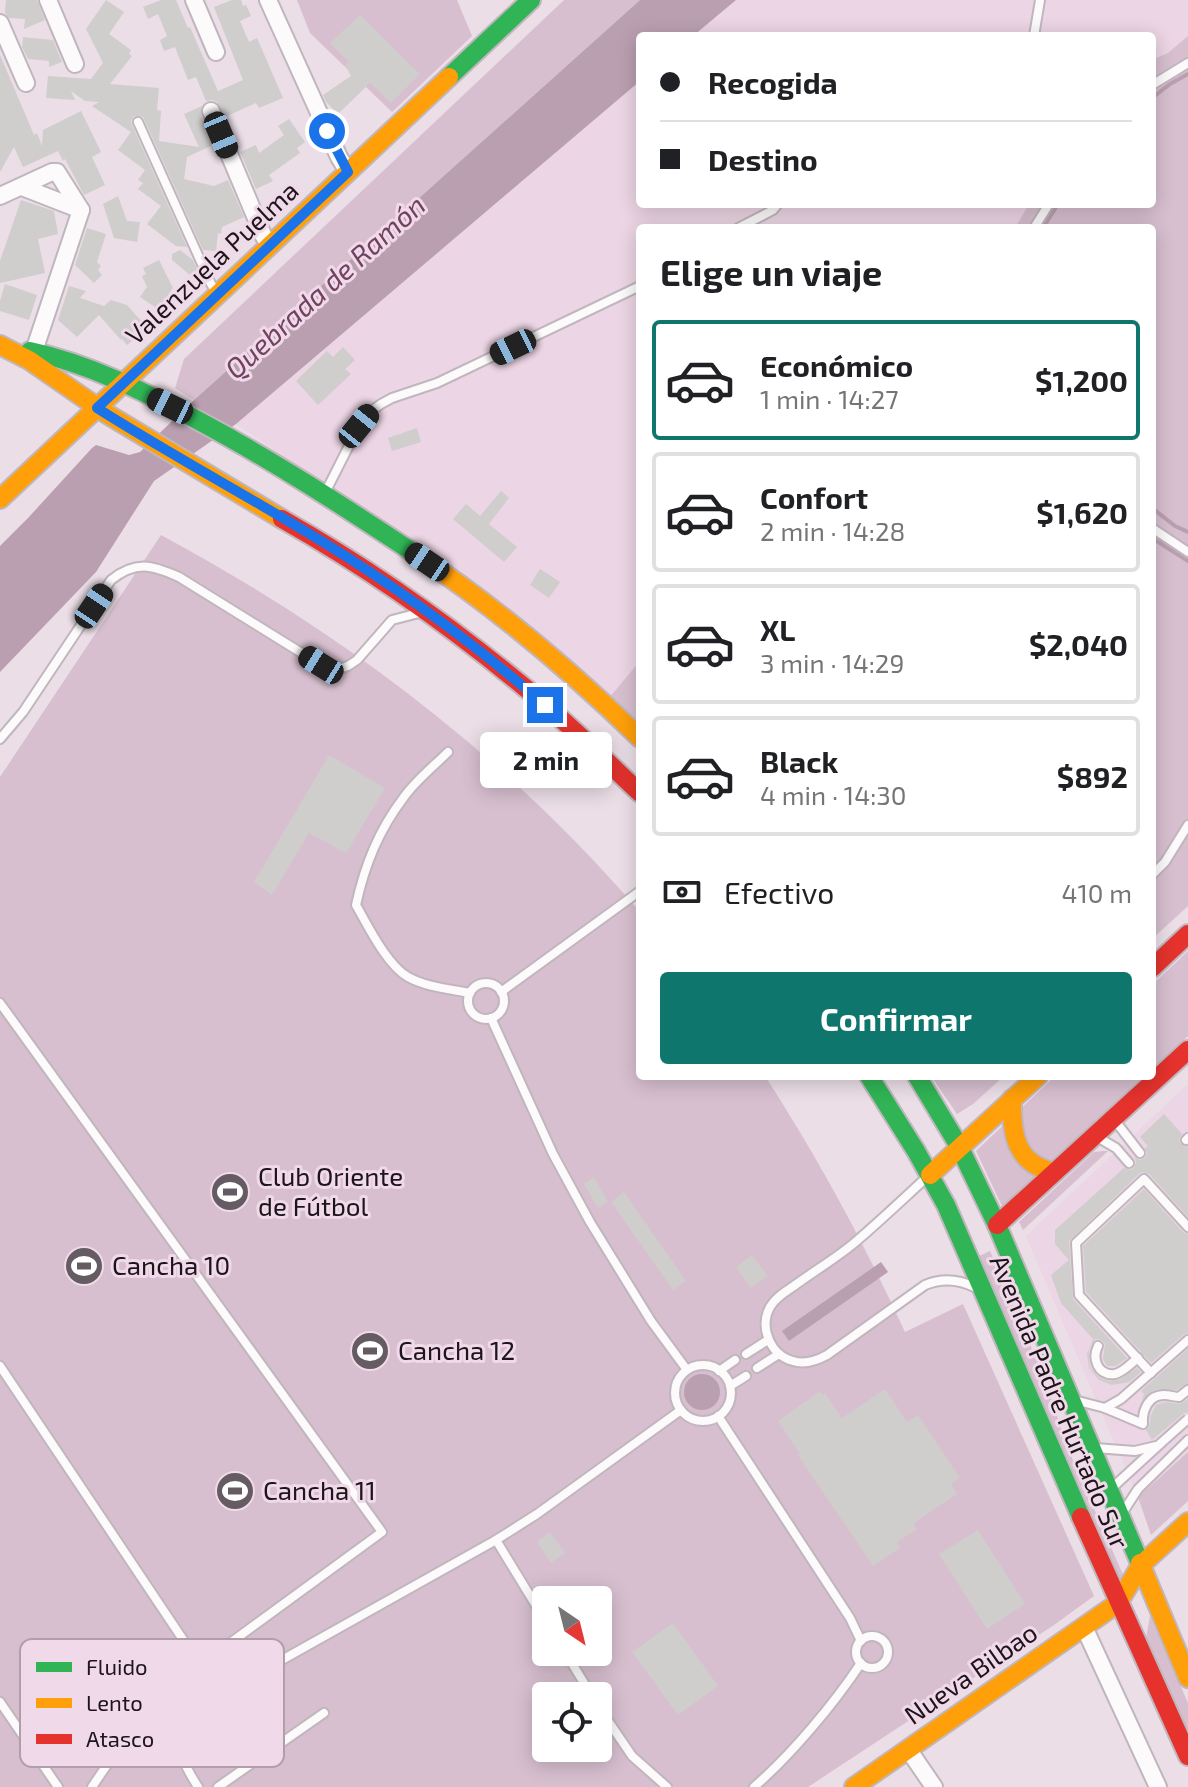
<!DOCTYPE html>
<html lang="es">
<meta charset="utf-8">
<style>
:root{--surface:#fff;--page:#f2f2f2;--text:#202124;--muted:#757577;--line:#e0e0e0;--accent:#0f766e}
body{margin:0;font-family:"Exo 2",sans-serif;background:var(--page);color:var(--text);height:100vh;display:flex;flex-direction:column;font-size:30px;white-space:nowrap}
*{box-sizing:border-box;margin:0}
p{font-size:26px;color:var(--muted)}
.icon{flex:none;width:44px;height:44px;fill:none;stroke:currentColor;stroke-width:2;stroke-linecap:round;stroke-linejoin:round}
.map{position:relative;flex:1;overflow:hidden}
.drawer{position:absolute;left:636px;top:224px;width:520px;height:856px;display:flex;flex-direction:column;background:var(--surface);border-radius:8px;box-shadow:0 4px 20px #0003}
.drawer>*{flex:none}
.hud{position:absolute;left:636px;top:32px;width:520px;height:176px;border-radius:8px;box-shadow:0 4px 20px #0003;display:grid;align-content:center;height:176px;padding:0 24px;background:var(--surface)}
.needle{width:52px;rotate:145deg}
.fabs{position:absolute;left:532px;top:1586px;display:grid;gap:16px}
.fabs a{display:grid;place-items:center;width:80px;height:80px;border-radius:8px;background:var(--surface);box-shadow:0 4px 20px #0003;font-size:40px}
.end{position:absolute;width:36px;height:36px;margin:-18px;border:10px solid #1a73e8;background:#fff;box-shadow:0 0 0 4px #fff}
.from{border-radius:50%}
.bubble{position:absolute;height:56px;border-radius:8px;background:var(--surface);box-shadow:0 4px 20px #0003;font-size:26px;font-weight:700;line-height:56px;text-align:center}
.car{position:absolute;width:24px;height:48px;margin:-24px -12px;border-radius:10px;box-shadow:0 0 6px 2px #0007;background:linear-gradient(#222 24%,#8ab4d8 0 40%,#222 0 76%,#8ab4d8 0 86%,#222 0)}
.hud b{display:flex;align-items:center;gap:28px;height:76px;font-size:30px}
.hud b+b{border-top:2px solid var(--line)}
.hud i{width:20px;height:20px;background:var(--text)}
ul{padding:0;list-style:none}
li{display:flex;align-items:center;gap:24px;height:120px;margin:0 16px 12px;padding:0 8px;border:4px solid var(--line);border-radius:8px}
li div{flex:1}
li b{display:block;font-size:30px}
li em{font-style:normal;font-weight:700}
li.on{border-color:var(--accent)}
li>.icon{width:72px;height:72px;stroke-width:1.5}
h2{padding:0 24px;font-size:36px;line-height:96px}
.pay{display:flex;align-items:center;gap:20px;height:88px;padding:0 24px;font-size:30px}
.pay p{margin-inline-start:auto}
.cta{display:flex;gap:16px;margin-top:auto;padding:16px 24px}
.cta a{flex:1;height:92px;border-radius:8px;background:var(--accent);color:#fff;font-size:32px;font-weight:700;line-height:92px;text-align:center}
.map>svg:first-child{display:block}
</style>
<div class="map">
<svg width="1188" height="1787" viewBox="0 0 1188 1787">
<rect width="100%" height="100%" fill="#ebdee7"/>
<g fill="#ecd5e4">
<path d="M736 0H1188V36L1168 53 1152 60V36H693Z"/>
<path d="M640 81V204H1029L1015 228H640V661L608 699 413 544 236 424Z"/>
<path d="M1188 1084V1452L1138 1497 1026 1236Z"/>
</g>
<g fill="#d7bfcf" fill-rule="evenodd">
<path d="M297 0H457L472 36 392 112 310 33Z"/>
<path d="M564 0H640L194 400 175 388 184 359Z"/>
<path d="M1188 36V906L1152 939V228H1015L1029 204H1152V60L1168 53Z"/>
<path d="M161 535C343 633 505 755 640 912V1076H765C818 1158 864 1243 905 1332L963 1304 1094 1596 1054 1625 808 1787H0V777ZM546 1600H598V1652H546ZM546 1696H598V1748H546Z"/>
<path d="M640 661V731L608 699Z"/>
<path d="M1188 951V1036L1152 1069V985Z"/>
<path d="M931 1076H1004L973 1104 957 1114Z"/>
<path d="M1055 1076H1144L1002 1206 976 1151Z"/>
<path d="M1103 1151H1108L1023 1230 1019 1222 1094 1152Z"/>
<path d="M990 1251 1044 1377 1068 1449 1124 1577 1121 1580 979 1256Z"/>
<path d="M1188 1452V1501L1151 1535 1138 1497Z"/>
<path d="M1150 1616 1188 1703V1731L1146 1638Z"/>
</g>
<g fill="#ba9fb0">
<path d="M640 0H736L693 36H640V81L236 424 154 481 96 572 0 672V546L28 518 92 448 96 445 129 455 140 452 194 400Z"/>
<path d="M881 1262 888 1272 789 1341 782 1331Z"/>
<circle cx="702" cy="1392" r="18"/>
</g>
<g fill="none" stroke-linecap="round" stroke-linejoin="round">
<g stroke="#ba9fb0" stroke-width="4">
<path d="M1152 98 1170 84 1188 74"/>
<path d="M1043 228 1058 204"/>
<path d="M1152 508 1175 526 1188 532"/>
<path d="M1152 538 1188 561"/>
</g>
</g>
<g fill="#d0cdcd">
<path d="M6 0H37L45 20 24 29 25 19 9 18 5 13Z"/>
<path d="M106 0 124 12 109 34 131 50 129 54 132 56 110 84 159 88 157 110 161 111 159 141 199 147 184 114 202 106 201 115 213 145 187 157 184 179 214 186 228 180 244 217 222 227 221 234 218 233 216 251 203 250 143 117 134 116 131 121 132 125 187 247 176 246 147 224 161 206 138 189 143 183 138 180 145 170 118 150 131 132 92 106 99 102 85 101 71 91 75 100 46 98 48 76 91 79 103 63 86 29Z"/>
<path d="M161 0H176L188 28 190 27 218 91 243 80 214 7 232 0H241L243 6 246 5 251 16 240 21 249 42 257 38 283 98 259 108 256 103 225 117 218 103 213 100 206 101 196 77 188 80 175 47 164 51 160 40 167 36 158 14 148 19 143 7Z"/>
<path d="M360 15 420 74 391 103 370 83 338 114 326 102 323 95 351 76 345 65 349 62 330 43Z"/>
<path d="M23 37 53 40 62 62 49 67V61L28 59 22 47Z"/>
<path d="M0 55 34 135 37 133 42 146 43 130 81 111 101 152 92 157 105 185 84 195 65 159 63 161 58 151 23 167 14 147 0 172Z"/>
<path d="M289 119 305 142 297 148 300 153 269 175 273 181 256 189 240 152 256 145 259 153 284 135 278 126Z"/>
<path d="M118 196 127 221 140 222 137 242 114 238 103 204Z"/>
<path d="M21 200 54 211 58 234 38 239 45 273 0 283V261Z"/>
<path d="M87 228 106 234 97 262 101 266 98 270 102 275 94 283 75 265Z"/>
<path d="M180 250 193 260 197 269 191 276 172 260V254Z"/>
<path d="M159 260 173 288 158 309 140 297 147 287 142 276 146 274 143 268Z"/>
<path d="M5 284 37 295 29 320 0 311V301Z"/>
<path d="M69 286 86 291 80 298 104 306 111 300 127 305 142 322 140 324 145 330 127 345 122 339 121 340 99 315 77 337 58 320Z"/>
<path d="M343 347 355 360 345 369 351 374 318 405 296 381 327 351 333 357Z"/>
<path d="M417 428 421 442 392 451 388 438Z"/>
<path d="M501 491 509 498 489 524 517 547 504 562 453 519 466 504 480 516Z"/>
<path d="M540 569 560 582 549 598 530 585Z"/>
<path d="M329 755 385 788 346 853 309 833 272 895 254 882Z"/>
<path d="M1164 1114 1182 1134 1179 1139 1181 1144 1188 1147V1217L1149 1174 1143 1172 1139 1174 1069 1241 1073 1299 1127 1358 1116 1366H1107L1103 1359 1105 1344 1101 1340 1096 1339 1092 1343 1089 1350V1362L1091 1369 1100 1378 1109 1381 1121 1379 1137 1368 1141 1372 1129 1382 1112 1385 1099 1380 1089 1368 1087 1354 1093 1339 1061 1303 1051 1275 1069 1260 1055 1244V1230L1124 1168 1130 1170 1134 1168 1136 1162 1135 1158 1140 1160 1145 1158 1147 1153 1145 1148 1148 1146 1140 1137Z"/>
<path d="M594 1177 608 1202 598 1208 584 1184Z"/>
<path d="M1144 1189 1183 1232 1188 1234V1333L1183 1335 1151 1363 1086 1292 1083 1246Z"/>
<path d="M624 1192 686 1281 673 1290 611 1202Z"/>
<path d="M752 1255 768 1276 751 1288 736 1267Z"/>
<path d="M1188 1349V1383L1177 1390 1157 1389 1151 1392 1142 1400 1144 1394 1141 1391Z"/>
<path d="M885 1389 907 1422 918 1415 960 1478 951 1484 957 1494 918 1520 914 1524 917 1529 897 1542 900 1548 873 1566 797 1454H800L778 1421 820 1391 823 1395 825 1393 842 1418Z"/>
<path d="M1188 1399V1412L1183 1414 1152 1440 1146 1430 1149 1427 1151 1415 1156 1405 1165 1402 1180 1404Z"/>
<path d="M978 1530 1025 1604 987 1629 939 1554Z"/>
<path d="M550 1532 565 1553 551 1563 537 1542Z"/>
<path d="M673 1623 718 1686 678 1715 632 1652Z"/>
</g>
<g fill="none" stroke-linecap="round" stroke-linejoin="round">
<defs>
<g id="lane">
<path d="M1034 36 1040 0"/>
<path d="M1152 85 1188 63"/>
<path d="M138 122 211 284 217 293"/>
<path d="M738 228 773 210 778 204"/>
<path d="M1034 228 1049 204"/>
<path d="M325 493 359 426 370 412 381 404 392 398 437 383 640 286"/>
<path d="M1152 528 1188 552"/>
<path d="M0 739 23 712 111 580C136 560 152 565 179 577L321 665 339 669 348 666 357 660 392 620 419 613"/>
<path d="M448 752C434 766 416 780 404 797 379 830 365 864 356 905 368 926 387 965 408 977 426 987 450 989 470 993"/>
<path d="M1152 875 1165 862 1188 825"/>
<circle cx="486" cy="1001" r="18"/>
<path d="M501 992 640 891"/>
<path d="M0 1003 382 1532 200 1665 115 1753 92 1787"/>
<path d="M491 1018 553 1154 590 1222 651 1321 687 1370"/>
<path d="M1116 1122 1140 1153"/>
<path d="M1099 1138 1116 1148 1129 1163"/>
<path d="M1186 1140 1188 1138"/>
<path d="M926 1178C902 1200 878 1223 853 1244 836 1258 816 1270 798 1283 789 1290 776 1296 770 1307 759 1327 770 1355 793 1361 805 1365 816 1361 827 1355L925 1285C942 1278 958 1279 974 1287"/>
<path d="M1098 1346C1092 1358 1097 1376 1115 1374 1124 1372 1131 1363 1138 1358"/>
<path d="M746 1354 768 1340"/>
<circle cx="703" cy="1393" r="28"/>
<path d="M0 1366 200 1665"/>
<path d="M757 1368 779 1354"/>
<path d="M719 1371 735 1360"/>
<path d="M1151 1373 1079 1295 1076 1243 1144 1179 1188 1227"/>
<path d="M730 1386 746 1376"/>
<path d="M1078 1401 1105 1408 1143 1424C1142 1410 1149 1394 1165 1395 1170 1395 1174 1397 1179 1397L1188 1390"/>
<path d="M1105 1408 1121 1399 1188 1340"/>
<path d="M718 1416 850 1618 861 1641"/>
<path d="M1095 1448 1135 1451 1156 1446"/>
<path d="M1113 1487 1161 1443"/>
<path d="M1123 1512 1138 1489 1188 1440"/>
<path d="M496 1540 546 1622"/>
<circle cx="872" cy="1652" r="16"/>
<path d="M565 1652 592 1696"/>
<path d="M0 1702 58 1787"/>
<path d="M598 1706 632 1756 667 1787"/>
<path d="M198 1787C188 1771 174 1749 181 1729 183 1723 188 1716 191 1711L496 1540 537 1514 681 1410"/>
<path d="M218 1787 324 1713"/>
<path d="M754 1787C791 1755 834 1704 861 1663"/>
</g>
<g id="street">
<path d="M48 0 75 64"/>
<path d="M194 0 216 52"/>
<path d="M268 0 339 157 348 172"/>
<path d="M0 23 26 83"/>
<path d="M211 111 263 235 269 245"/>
<path d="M22 187 81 210"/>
<path d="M0 196 52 172H57L81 210 34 351"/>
<path d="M1084 1627 1158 1787"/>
<path d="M908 1749 934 1787"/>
</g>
<g id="fast">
<path d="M449 77 531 0"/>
<path d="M30 351C90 364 145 392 199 421 274 461 346 508 417 555"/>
<path d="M869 1076 916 1151 946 1205 1081 1517"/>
<path d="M917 1076 959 1146 997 1225 1140 1563"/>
</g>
<g id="slow">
<path d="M0 345 29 360 107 414 282 519"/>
<path d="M0 499 449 77"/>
<path d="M417 555C497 608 571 671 640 738"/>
<path d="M1012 1099C1011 1134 1016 1165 1055 1172"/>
<path d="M930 1175 1038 1076"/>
<path d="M1140 1563 1188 1678"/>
<path d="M854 1787 1118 1603 1141 1565 1188 1522"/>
</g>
<g id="jam">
<path d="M282 519C367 567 448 624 523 686 564 719 602 757 640 793"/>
<path d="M1152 968 1188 934"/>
<path d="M997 1225 1188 1050"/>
<path d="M1081 1517 1188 1756"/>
</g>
</defs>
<use href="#lane" stroke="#c0b6bd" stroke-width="12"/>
<use href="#street" stroke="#c0b6bd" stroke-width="20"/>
<use href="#fast" stroke="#c0b6bd" stroke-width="22"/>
<use href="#slow" stroke="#c0b6bd" stroke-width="22"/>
<use href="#jam" stroke="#c0b6bd" stroke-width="22"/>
<use href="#lane" stroke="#fcfafb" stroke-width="8"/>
<use href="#street" stroke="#fcfafb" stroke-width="16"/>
<use href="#fast" stroke="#30b455" stroke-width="18"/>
<use href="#slow" stroke="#ff9f0a" stroke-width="18"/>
<use href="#jam" stroke="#e5322d" stroke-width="18"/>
<defs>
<path id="lane-bridge" d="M1161 1443 1188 1419"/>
</defs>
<use href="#lane-bridge" stroke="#c0b6bd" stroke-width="12" stroke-linecap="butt"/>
<use href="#lane-bridge" stroke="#fcfafb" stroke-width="8"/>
</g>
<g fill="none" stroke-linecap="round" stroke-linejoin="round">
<path stroke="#1a73e8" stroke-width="10" d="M327 131 348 172 97 408C171 455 248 496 323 542 401 590 476 645 545 705"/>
</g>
<defs>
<symbol id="stadium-disc" viewBox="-11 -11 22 22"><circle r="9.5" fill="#655b62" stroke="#f0d9e8"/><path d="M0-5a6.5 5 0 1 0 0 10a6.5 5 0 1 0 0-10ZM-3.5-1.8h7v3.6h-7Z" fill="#fff"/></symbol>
</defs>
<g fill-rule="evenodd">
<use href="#stadium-disc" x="208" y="1170" width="44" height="44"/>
<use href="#stadium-disc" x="62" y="1244" width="44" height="44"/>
<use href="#stadium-disc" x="348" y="1329" width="44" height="44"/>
<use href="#stadium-disc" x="213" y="1469" width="44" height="44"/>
</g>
<g text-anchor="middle" stroke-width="6" stroke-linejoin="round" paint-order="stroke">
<g font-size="26" fill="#1d151a" stroke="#f0d9e8">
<text transform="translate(212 263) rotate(-43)" y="9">Valenzuela Puelma</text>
<text transform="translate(1059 1402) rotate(67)" y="9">Avenida Padre Hurtado Sur</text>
<text transform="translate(971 1674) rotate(-35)" y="9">Nueva Bilbao</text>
</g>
<g font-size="26" fill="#1d151a" stroke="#f0d9e8" text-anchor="start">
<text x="258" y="1186">Club Oriente<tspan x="258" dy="30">de Fútbol</tspan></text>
<text x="112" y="1275">Cancha 10</text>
<text x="398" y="1360">Cancha 12</text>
<text x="263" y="1500">Cancha 11</text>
</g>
<g font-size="28" font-style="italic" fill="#704161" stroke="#f0d9e8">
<text transform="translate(325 287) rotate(-42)" y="10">Quebrada de Ramón</text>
</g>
</g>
<rect x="20" y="1639" width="264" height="128" rx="12" fill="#f0d9e8" stroke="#b19eaa" stroke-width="2"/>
<rect x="36" y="1662" width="36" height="10" fill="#30b455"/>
<rect x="36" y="1698" width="36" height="10" fill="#ff9f0a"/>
<rect x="36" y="1734" width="36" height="10" fill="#e5322d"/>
<g font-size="22" fill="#1d151a">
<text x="86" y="1675">Fluido</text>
<text x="86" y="1711">Lento</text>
<text x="86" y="1747">Atasco</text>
</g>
</svg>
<div class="fabs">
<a><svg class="needle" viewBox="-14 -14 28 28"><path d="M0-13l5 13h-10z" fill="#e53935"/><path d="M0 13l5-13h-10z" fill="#757577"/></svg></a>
<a><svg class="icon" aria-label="locate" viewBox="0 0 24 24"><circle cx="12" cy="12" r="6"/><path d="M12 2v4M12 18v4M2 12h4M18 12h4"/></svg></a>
</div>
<i class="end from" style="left:327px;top:131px"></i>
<i class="end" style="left:545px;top:705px"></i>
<div class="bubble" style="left:480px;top:732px;width:132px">2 min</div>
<i class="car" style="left:221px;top:135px;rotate:157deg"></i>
<i class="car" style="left:513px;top:347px;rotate:244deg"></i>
<i class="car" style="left:170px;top:406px;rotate:296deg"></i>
<i class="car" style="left:359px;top:426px;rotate:39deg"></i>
<i class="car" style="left:427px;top:562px;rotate:304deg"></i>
<i class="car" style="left:94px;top:606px;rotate:34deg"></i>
<i class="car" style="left:321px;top:665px;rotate:302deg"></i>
<div class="hud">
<b><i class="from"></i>Recogida</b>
<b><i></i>Destino</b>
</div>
<section class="drawer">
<h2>Elige un viaje</h2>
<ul>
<li class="on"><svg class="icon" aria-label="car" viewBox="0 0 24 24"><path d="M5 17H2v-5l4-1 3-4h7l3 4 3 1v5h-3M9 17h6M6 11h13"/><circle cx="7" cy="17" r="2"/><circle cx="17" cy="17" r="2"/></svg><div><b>Económico</b><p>1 min · 14:27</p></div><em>$1,200</em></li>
<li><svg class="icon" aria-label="car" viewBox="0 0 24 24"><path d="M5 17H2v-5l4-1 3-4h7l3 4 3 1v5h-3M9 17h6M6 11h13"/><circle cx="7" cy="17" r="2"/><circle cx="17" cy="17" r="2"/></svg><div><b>Confort</b><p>2 min · 14:28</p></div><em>$1,620</em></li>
<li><svg class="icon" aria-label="car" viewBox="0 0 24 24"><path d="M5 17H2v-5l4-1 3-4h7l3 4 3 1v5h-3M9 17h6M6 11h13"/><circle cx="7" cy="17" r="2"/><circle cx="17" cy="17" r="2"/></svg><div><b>XL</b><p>3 min · 14:29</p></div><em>$2,040</em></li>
<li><svg class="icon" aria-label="car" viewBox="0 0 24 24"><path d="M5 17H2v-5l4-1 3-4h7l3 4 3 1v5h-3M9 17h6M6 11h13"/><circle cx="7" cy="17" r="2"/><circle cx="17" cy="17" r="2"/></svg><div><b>Black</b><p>4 min · 14:30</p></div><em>$892</em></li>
</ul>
<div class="pay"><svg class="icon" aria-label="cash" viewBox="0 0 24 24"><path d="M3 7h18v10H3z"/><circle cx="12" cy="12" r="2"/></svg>Efectivo<p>410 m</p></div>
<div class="cta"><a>Confirmar</a></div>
</section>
</div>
